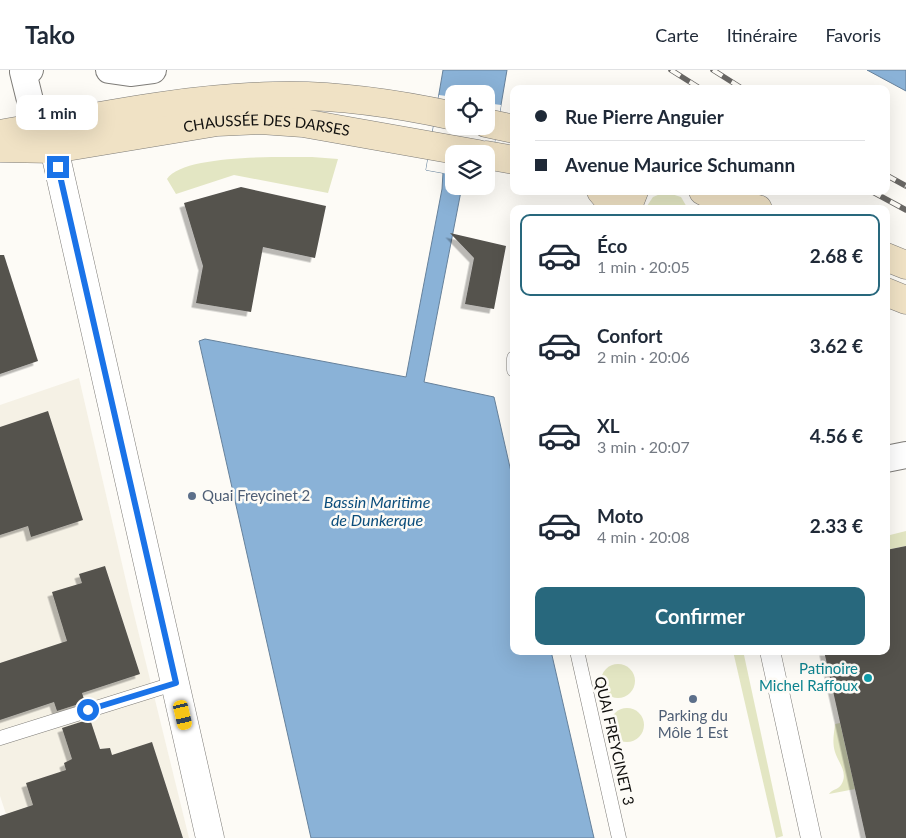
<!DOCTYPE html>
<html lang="fr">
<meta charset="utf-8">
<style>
:root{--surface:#fff;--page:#f6f6f7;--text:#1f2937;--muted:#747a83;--line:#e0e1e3;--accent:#28687d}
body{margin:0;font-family:Lato,sans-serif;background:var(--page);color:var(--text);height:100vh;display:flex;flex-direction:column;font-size:19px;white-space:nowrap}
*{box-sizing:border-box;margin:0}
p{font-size:16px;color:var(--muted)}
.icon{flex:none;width:28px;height:28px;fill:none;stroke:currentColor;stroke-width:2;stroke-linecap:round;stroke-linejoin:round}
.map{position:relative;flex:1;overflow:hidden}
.drawer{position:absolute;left:510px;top:135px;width:380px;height:450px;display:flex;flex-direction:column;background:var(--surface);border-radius:10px;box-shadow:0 5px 20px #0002}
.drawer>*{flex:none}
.guide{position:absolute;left:510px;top:15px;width:380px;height:110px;border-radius:10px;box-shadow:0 5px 20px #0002;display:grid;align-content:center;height:110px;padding:0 25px;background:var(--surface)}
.controls{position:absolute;left:445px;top:15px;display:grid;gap:10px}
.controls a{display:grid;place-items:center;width:50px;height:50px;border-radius:10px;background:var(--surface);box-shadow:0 5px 20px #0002;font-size:25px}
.end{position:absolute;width:22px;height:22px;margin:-11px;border:6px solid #1a73e8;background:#fff;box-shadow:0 0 0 2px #fff}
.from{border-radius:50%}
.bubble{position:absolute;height:35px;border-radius:10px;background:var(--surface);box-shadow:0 5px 20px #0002;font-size:16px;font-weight:700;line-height:35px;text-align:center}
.car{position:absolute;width:15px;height:30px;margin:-15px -8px;border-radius:6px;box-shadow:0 0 4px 1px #0007;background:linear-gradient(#f5c518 24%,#345 0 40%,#f5c518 0 76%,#345 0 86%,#f5c518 0)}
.guide b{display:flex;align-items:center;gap:18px;height:48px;font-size:19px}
.guide b+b{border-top:1px solid var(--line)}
.guide i{width:12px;height:12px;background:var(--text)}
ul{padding:9px 0 0;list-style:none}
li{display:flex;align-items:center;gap:15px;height:82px;margin:0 10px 8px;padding:0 15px;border:2px solid transparent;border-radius:10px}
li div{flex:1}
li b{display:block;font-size:19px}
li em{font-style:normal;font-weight:700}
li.on{border-color:var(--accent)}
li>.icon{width:45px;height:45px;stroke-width:1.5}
.primary-button{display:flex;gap:10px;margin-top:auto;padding:10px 25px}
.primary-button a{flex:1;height:58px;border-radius:10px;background:var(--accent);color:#fff;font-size:20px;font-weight:700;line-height:58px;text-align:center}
header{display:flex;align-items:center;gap:30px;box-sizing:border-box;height:70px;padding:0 25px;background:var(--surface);border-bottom:1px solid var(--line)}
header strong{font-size:24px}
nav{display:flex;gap:28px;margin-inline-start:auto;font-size:18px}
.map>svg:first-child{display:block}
</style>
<header>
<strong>Tako</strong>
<nav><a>Carte</a><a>Itinéraire</a><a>Favoris</a></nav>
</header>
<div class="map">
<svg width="906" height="768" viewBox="0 0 906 768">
<defs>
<filter id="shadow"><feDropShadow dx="-4.5" dy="4.5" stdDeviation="0" flood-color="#0004"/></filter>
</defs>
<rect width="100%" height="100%" fill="#fdfbf6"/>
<path fill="#f5f1e5" d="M79 308 129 524 189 768H14L0 726V335Z"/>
<g fill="#e3e6c3">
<path d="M312 87 338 89 328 123 234 105 176 124 167 109C183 84 283 87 312 87Z"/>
<path d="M665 122 681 127 688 139H645L653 127Z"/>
<path d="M906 461V476L886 480V466Z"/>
<path d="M733 581H743L744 585 783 766 776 768Z"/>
<circle cx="618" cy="611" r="17"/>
<circle cx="627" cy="655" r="17"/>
<path d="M840 653 855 719 829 724C832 719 838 720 841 715 849 703 838 692 835 682 832 672 834 664 835 654Z"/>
</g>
<g fill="#8ab2d7" stroke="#66819b" fill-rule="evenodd">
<path d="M443 0H507L488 111 486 110V84H454V116H462L424 312 494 327 514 415V581H551L594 768H311L199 271 205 269 406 307 442 119 443 103 426 100ZM454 24H486V56H454Z"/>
<path d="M867 0H906V21Z"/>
</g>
<path fill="#fdfbf6" d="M439 25 454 27V56H486V33L501 35 488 111 486 110V84H454V105L426 100Z"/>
<g fill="#54524e" filter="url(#shadow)">
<path d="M241 117 326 136 315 188 263 177 251 242 196 233 203 196 184 133Z"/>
<path d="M450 163 506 176 494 239 465 234 474 188Z"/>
<path d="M0 185H4L38 291 0 304Z"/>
<path d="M48 341 83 450 31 467 28 456 0 465V357Z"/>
<path d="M906 476V768H866L824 581H886V480Z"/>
<path d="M105 496 140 604 82 623 85 632 57 641 54 632 0 650V593L67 571 52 522 82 513 79 504Z"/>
<path d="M90 649 100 679 110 678 112 685 152 672 183 768H0V746L33 735 26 713 66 700 64 693 72 689 62 658Z"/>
</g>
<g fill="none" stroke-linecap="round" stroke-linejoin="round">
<defs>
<g id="service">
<path d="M514 288V300"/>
<path d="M577 581 619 768"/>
<path d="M0 668 176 613"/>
</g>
<path id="pedestrian" d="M770 581 811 768"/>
<g id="minor">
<path d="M30 0 23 2 42 79"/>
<path d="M109 0 130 3 153 0"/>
<path d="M886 389 906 385"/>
</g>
<path id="tertiary" d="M49 56 210 768"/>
<g id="secondary">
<path d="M486 53 514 59"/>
<path d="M0 64C90 48 182 28 274 26 335 24 394 33 454 46"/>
<path id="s1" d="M0 78 54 79 217 52 260 50 303 53 478 84"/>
<path d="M486 85 514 90"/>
<path d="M601 121 616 139"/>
<path d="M703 121 720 130 758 139"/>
<path d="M627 139 634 121"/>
<path d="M886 187 906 195"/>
<path d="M886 222 906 230"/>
</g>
</defs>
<use href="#service" stroke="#7e7c78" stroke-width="15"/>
<use href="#pedestrian" stroke="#7e7c78" stroke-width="21"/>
<use href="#minor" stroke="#7e7c78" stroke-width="28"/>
<use href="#tertiary" stroke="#7e7c78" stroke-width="29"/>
<use href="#secondary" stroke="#7e7c78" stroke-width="29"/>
<use href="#service" stroke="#fff" stroke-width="14"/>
<use href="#pedestrian" stroke="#fff" stroke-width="20"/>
<use href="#minor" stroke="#fff" stroke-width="26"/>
<use href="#tertiary" stroke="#fff" stroke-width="28"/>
<use href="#secondary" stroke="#f0e2c5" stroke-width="28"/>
<defs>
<g id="rail">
<path d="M671 0 701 19"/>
<path d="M713 0 743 19"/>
<path d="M886 105 906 116"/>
<path d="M871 121 906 140"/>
</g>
</defs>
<use href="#rail" stroke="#696764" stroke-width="5.5"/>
<use href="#rail" stroke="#fdfbf6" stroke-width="4" stroke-dasharray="11" stroke-linecap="butt"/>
</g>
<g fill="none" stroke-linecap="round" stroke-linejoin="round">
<path stroke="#1a73e8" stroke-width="6" d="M58 97 176 613 88 640"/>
</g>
<g fill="#5c6f8a" stroke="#fdfbf6" stroke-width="2">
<circle cx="192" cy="426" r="5"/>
<circle cx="693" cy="629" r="5"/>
</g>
<circle fill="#0f9aa8" stroke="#fdfbf6" stroke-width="2" cx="868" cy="608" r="5"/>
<g text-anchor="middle" stroke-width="5" stroke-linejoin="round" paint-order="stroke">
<g font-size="15" fill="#11100e" stroke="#fdfbf6">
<text dy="5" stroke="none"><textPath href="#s1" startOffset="269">CHAUSSÉE DES DARSES</textPath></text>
<text transform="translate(614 671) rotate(77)" y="5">QUAI FREYCINET 3</text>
</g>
<g font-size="15" fill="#4e5e75" stroke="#fdfbf6" text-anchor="start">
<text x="202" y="431">Quai Freycinet 2</text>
<text x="693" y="651" text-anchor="middle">Parking du<tspan x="693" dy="17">Môle 1 Est</tspan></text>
</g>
<g font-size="15" fill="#0d838f" stroke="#fdfbf6" text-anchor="end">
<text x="858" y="604">Patinoire<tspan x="858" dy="17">Michel Raffoux</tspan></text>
</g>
<g font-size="16" font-style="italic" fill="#0c4e7c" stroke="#fdfbf6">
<text x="377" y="438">Bassin Maritime<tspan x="377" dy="18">de Dunkerque</tspan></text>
</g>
</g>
</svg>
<div class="controls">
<a><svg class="icon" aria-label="locate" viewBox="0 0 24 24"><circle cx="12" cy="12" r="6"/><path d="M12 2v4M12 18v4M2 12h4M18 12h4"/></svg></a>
<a><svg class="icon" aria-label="layers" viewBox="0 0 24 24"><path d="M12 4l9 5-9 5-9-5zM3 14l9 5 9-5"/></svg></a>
</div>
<i class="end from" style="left:88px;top:640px"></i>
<i class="end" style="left:58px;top:97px"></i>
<div class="bubble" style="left:16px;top:25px;width:82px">1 min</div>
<i class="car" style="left:183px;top:645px;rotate:167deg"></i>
<div class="guide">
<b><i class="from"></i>Rue Pierre Anguier</b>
<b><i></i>Avenue Maurice Schumann</b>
</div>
<section class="drawer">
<ul>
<li class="on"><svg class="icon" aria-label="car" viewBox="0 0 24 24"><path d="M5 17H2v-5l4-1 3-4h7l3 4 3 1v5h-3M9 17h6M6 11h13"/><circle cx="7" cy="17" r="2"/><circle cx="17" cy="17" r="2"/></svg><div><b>Éco</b><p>1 min · 20:05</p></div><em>2.68 €</em></li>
<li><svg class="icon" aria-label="car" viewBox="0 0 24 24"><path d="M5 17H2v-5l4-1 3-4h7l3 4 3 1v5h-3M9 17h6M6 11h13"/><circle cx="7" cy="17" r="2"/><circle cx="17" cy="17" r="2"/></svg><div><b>Confort</b><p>2 min · 20:06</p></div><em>3.62 €</em></li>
<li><svg class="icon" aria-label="car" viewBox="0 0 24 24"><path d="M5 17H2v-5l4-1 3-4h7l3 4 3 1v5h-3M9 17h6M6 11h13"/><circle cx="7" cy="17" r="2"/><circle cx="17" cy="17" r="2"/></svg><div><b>XL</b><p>3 min · 20:07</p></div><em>4.56 €</em></li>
<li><svg class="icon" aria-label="car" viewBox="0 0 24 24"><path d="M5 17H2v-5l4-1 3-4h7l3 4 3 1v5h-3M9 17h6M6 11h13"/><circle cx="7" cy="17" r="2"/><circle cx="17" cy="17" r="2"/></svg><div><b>Moto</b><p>4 min · 20:08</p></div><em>2.33 €</em></li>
</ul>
<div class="primary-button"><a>Confirmer</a></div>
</section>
</div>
